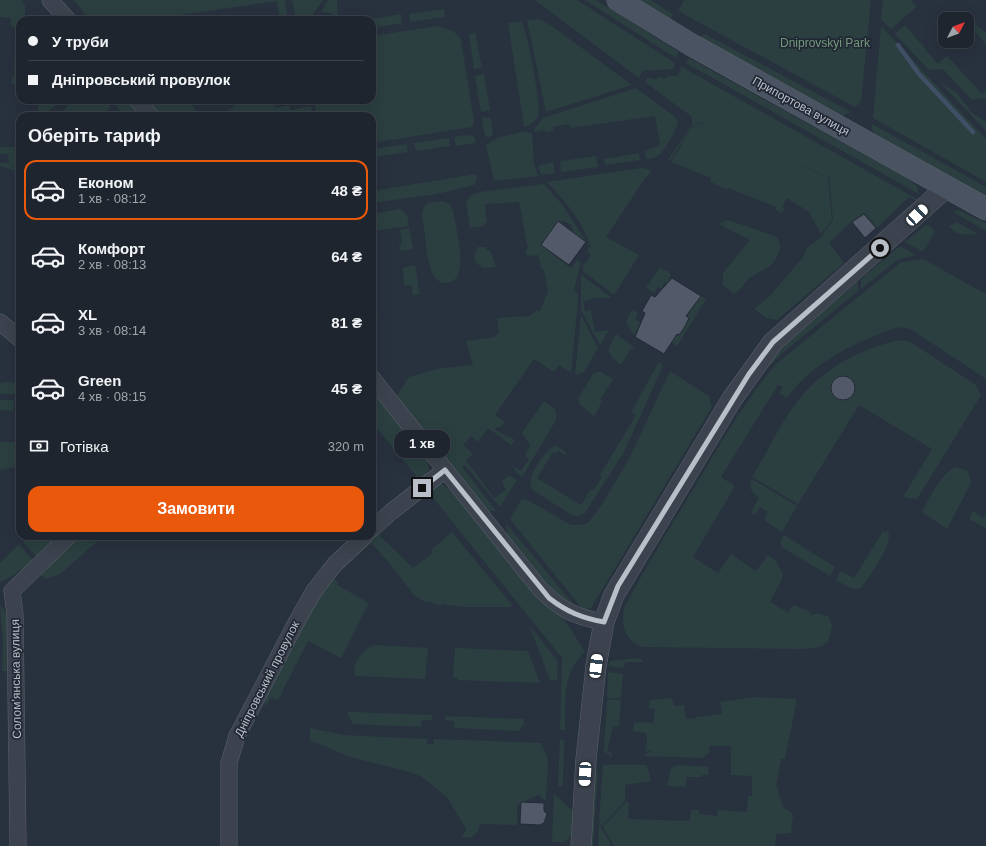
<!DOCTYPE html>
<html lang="uk">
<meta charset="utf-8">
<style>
:root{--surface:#1e252e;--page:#262d36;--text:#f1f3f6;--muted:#a1a5aa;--line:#3c424a;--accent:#ea580c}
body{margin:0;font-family:Helvetica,sans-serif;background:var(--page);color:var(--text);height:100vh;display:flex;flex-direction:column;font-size:15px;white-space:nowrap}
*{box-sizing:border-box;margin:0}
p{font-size:13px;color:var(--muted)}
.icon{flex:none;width:22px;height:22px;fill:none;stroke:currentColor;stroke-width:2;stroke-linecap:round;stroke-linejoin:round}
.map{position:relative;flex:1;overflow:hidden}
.details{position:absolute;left:16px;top:112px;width:360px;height:428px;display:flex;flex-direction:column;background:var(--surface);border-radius:12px;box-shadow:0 4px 16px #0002,0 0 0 1px var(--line)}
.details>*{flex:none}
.top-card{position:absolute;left:16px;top:16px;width:360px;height:88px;border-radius:12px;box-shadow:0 4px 16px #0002,0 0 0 1px var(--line);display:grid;align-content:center;height:88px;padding:0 12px;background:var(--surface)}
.needle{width:26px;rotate:49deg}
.buttons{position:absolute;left:938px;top:12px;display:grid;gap:8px}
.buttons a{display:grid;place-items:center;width:36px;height:36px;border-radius:8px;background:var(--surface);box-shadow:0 4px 16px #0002,0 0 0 1px var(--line);font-size:20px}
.end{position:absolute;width:18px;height:18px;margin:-9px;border:5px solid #b8bfc9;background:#111;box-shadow:0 0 0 2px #111}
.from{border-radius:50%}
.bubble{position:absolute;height:28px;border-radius:12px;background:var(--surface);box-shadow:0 4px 16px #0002,0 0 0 1px var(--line);font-size:13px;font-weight:800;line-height:28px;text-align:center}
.car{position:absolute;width:12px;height:24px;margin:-12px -6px;border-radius:5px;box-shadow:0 0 3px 1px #0007;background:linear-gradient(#fff 24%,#345 0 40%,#fff 0 76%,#345 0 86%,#fff 0)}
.top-card b{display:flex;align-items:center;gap:14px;height:38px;font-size:15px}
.top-card b+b{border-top:1px solid var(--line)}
.top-card i{width:10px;height:10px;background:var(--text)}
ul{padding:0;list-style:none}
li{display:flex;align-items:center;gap:12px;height:60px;margin:0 8px 6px;padding:0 4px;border:2px solid transparent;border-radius:12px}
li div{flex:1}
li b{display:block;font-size:15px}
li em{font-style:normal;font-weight:800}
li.selected{border-color:var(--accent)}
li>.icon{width:36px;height:36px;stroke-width:1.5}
h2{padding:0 12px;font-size:18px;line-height:48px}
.pay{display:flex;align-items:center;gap:10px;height:44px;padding:0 12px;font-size:15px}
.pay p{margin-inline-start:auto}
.button{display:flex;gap:8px;margin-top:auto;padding:8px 12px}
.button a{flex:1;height:46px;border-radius:12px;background:var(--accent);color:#fff;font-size:16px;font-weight:800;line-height:46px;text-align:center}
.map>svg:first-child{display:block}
</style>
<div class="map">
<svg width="986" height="846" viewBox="0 0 986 846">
<rect width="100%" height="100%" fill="#28313e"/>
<g fill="#2b3f40">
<path d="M0 0H21L25 6V20H20V40H16V27H11V18L0 17Z"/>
<path d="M74 0H285L288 20H280L277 1 146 20H83L85 14Z"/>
<path d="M292 0H323L309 20H296Z"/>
<path d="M328 0H337L338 20H333L332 13 321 12Z"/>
<path d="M535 0H577L675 63V65L673 69 642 71 639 78Z"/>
<path d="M585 0H596L679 52 676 58Z"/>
<path d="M638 0H651L673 14 670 20Z"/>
<path d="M684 0H871L861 102 855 107 678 11Z"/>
<path d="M883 0H911L916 7 891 29 881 19Z"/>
<path d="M444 9 445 17 410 22 409 14Z"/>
<path d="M401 14 402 23 372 28V20H367Z"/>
<path d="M966 18 986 32V44L973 29 967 34Z"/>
<path d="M539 19 553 27 632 85 546 112 527 20Z"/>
<path d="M521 21C527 28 542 107 538 116 536 121 529 126 524 127L508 23Z"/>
<path d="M905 25 938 64 947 56 982 94 986 91V99L981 98 972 100 943 69 929 70 895 34Z"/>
<path d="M438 26 453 31 461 39 474 122 472 127 372 143V116H317L314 100H372V36Z"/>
<path d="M881 26 986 139V182L873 118Z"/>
<path d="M475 33 482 68 474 69 469 34Z"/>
<path d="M705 34 851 112 842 116 698 37Z"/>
<path d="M14 57H20V97H17L16 84H12V77H14Z"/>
<path d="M689 58 910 180 917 186 919 194 686 63Z"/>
<path d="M682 67 917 199V201L909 197 877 228 865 213 852 221 830 242 831 245 844 263 777 320 766 318 754 309 769 297 803 257 807 248 820 238 833 220 829 177 699 122 691 127 670 161 668 160 692 124V117L645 82 647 78H652L653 80 661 76 662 79 667 78V76H677L681 70 679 68Z"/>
<path d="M484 74 490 110 481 112 475 76Z"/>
<path d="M940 82 957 93 972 113 986 122V131Z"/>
<path d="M636 88 674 116 678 122C677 129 664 151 659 155 656 158 650 158 646 159L645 151 660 145 655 116 570 128 569 124 553 127V131L546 132 545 130 534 132 535 128 543 118Z"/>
<path d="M38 100H62L43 116H36L38 110Z"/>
<path d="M74 100H105L111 107 105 112H95L93 114 58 115Z"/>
<path d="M111 100H128L142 116H124Z"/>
<path d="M146 100H189L200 116H160Z"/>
<path d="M243 100H273L276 108 289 105 291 110 311 106 312 116H224L222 114Z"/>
<path d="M489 117 491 120 493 136 487 137 485 136 482 118Z"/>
<path d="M698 123 707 125 828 177 832 220 821 234 809 212 787 198 782 206 785 208 782 213 776 210V207L728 188 727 190 711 182V178L671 162 691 128Z"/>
<path d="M872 124 986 187V196L875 134 872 129Z"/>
<path d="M526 131 532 134 534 165 539 176 494 181 486 145 500 137Z"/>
<path d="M469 135 474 136 476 143 456 146 454 137Z"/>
<path d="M449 138 450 146 416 151 414 143Z"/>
<path d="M407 144 408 152 374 157 372 149Z"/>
<path d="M0 147H20V172L0 166V163H9L8 154H0Z"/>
<path d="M639 153 640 160 605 165 604 159Z"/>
<path d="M596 156 598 167 561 172 560 161Z"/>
<path d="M553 162 555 173 541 175 538 166Z"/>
<path d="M641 168 648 169 651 173 645 178 606 237 639 255 614 295 583 271V266L591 255 587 251 591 246 588 244 589 242C581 219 564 200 547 182Z"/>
<path d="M476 174 477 179 474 185 437 194 372 203V191Z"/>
<path d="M544 184 562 204 586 241 573 232 572 226 566 222 558 221 541 245 571 268 577 260 581 262 574 290 578 295V302L571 373 559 365 554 372 534 359 495 415 505 422 501 427H497L495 430 515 440 511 445 488 428 478 442 471 436 463 445 473 454 466 460 494 498 506 490 502 482 509 475 517 480 500 507 465 465 462 467 496 511H486L396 397 409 377 436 369 473 365 466 341 495 337 499 333 497 318 530 316 535 311H540C544 304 544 298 548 292L544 271 541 268 538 255 527 256 525 250 528 249 519 202 485 204 487 223H484V226L470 228 466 202 470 196 480 192Z"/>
<path d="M441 201 450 204 453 211C455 226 473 285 444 283 439 282 435 279 433 274 426 262 425 229 422 214L424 207 428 203Z"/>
<path d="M400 209 407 215 409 226 372 231V214Z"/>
<path d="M958 210 986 223V231L953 212Z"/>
<path d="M727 220C734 222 774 235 776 237 785 245 777 260 770 266 764 270 757 273 751 277 744 282 742 290 734 294L723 285V273L750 240 719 224Z"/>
<path d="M957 222 978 234C966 235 956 236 949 226Z"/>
<path d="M926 225 931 227 935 232 923 252 905 242Z"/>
<path d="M409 228 413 249 400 251 399 245 402 244 400 230Z"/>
<path d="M900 246 916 255 897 260 861 289V280L863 277Z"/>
<path d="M478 247H486L487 250H490L496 267 483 268 476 263 474 256Z"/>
<path d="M923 259 986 294V379L912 330C899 324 889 330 877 335 842 349 809 367 787 398L779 393 783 387 778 385 721 477 735 486 693 557 718 573 731 554 756 571 768 555 776 561 783 574 781 581 770 602 789 613 790 609 794 605 810 612V615L819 613 829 617 832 626 828 642 820 647 802 649 644 647C626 644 620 625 624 608 647 564 674 521 700 478 723 439 746 399 776 364L901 262Z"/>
<path d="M415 265 420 294 413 295 411 285 404 286 403 268Z"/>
<path d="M660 267 669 272 671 276 667 283 665 282 661 289 658 287 654 293 646 288Z"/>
<path d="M581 275 612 298H595L583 302 585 311 591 310 595 332 609 330 600 345 581 310Z"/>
<path d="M858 281V291L785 351 764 371C790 333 825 312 858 281Z"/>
<path d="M372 286 373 294H376L378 321H372Z"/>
<path d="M701 296 706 299 677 346 671 342C677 333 684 327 689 318L687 316Z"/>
<path d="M632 310 638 313 635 319 640 323 634 336 626 322Z"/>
<path d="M581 315 598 348 584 372 577 375 575 374Z"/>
<path d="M616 334 634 347 633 349 631 348 621 365 612 358 608 350Z"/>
<path d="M895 341H908L912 343 976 385 981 395 919 496 915 499 903 497 932 449 859 405 798 504 752 477C768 451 785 413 806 391 829 366 862 349 895 341Z"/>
<path d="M659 362 663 366 624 452 585 513 579 516 572 515 534 491C531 488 530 484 531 479 532 471 548 446 556 446L565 451 567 456 558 451 556 454 553 452 537 478 581 505 590 490H594L602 477 600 475 636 415 631 412Z"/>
<path d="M597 372H601L613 379 600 400 602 402 594 416 580 405 578 399 593 374Z"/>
<path d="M671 372 709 396 712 407 591 608 583 610 510 519 521 500 526 499 571 525H580L588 523 601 506 630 457 669 373Z"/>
<path d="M4 382 20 383V394H0V384Z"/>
<path d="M372 386 427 459 429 469 425 477 420 481 372 422Z"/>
<path d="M0 400H14L13 411 0 410Z"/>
<path d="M544 401 556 410V420L522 477 516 472 513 466 521 471 529 459 525 455 530 445 522 433Z"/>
<path d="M0 442H20V466L0 470Z"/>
<path d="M957 467 968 471 971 483 947 529 922 512C929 500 943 469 957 467Z"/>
<path d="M752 479 797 506 782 532 764 520 768 512 760 507 755 515 751 512 759 498C752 493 748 488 752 479Z"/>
<path d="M440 483 448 488 456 496 566 622 585 652C561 674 566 700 565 730H560L562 658 426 489Z"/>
<path d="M973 511 984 518 986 514V528L969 519Z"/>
<path d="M506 523 576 607 551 591 507 535Z"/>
<path d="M888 530C894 544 870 575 862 587L857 589 850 588 836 580 841 571 854 578 883 531 886 532Z"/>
<path d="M452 532 512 605 510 607H464L443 604 440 606 434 603 425 602 414 595 387 560 371 543 332 578 338 582 337 585 369 603 341 658 308 641 278 700 271 697 294 652 266 707 263 697 324 584 369 539 377 533 413 568 433 553 431 550Z"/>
<path d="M784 535 835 567 830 576 783 548 780 542Z"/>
<path d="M30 536H62L38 558 23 542Z"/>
<path d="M81 536H95L99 540 60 574 46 579 40 575 59 555Z"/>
<path d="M19 544 34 561 11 577 0 582V563Z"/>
<path d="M0 604 8 616 9 671H2L3 641Z"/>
<path d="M529 625 558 661 557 680H550Z"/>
<path d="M375 645 428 648 425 679 355 676C352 663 362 649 375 645Z"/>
<path d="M455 648 528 651 540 683 458 680 457 678 453 677Z"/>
<path d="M640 658 644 662H625L624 668 608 666 611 661Z"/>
<path d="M608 672 623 674 621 698H607Z"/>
<path d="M754 697 797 699 785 759H781L776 786 778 787 779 796 784 808 791 812 793 815 791 833 776 834 775 846H614L603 827 626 802H629L628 819 690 821 691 810H699V814L717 816 718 810 747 812 748 796H752V776L731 775V746H710L709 753 702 758 643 756 653 750 645 752 647 740 646 733 633 731 634 722 653 723 655 709 648 708 650 700 672 698 674 706 684 705 686 718 694 719 696 717 722 714 720 702Z"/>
<path d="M614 699 621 700 619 726H613L607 751 612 753 611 758 609 754 604 752V749L607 700Z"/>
<path d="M351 712 432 715V720H422L421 727 353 724 347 713Z"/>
<path d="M445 716 523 719 524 724 519 731 454 728V721L445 720Z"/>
<path d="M310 728 343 735 427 739V744H433L434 739 541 743 548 759 546 800 541 798 540 794 517 805V825L480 824 478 831 472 837 462 838 466 829 447 797 422 777 410 772 350 757 310 740Z"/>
<path d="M560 739 564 740 563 786H558Z"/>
<path d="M603 765H647L651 781 625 785V801L602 826 599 822Z"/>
<path d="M677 765 709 767 708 775H702L701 777H686V787L667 786 671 768Z"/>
<path d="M598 769 593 846H590L595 773Z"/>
<path d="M554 794 574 812 572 835 564 842H552Z"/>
<path d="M599 825 600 826 612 846H598Z"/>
</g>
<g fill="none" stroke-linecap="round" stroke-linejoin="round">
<path stroke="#404f66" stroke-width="4.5" d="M898 45 919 74 973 132"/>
</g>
<g fill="#525a69" stroke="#232a36">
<path d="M864 214 876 228 865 238 852 222Z"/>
<path d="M558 221 586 242 569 265 541 245Z"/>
<path d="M672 278 701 296 686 316 689 318 684 328 679 335 677 334 664 354 635 337 645 313 642 311 651 295 655 297Z"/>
<circle cx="843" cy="388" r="12"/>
<path d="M521 802 544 803V811L547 814 544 823 540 825 520 824Z"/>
</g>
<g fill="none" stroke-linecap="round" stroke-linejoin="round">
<defs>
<g id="minor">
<path d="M50 0 68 20"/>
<path d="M137 100 151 116"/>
<path d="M0 322 20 339"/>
<path d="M372 378 540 589C561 610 575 617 604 622"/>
<path d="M372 529 391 512 445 470"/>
<path d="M18 846 15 614 12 591 69 536"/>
<path d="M229 846V763L237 736 297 621 314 591 335 564 365 536"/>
</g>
<path id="tertiary" d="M581 846 586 759 596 666 604 622 614 595 732 399 773 342 947 187"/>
<path id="secondary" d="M618 0 690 44 986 209"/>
</defs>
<use href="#minor" stroke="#5a616c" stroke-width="17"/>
<use href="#tertiary" stroke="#5a616c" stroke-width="21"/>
<use href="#secondary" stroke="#5a616c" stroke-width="23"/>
<use href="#minor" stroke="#3c434e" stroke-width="16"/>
<use href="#tertiary" stroke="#3c434e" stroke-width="20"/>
<use href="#secondary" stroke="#4a5361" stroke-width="22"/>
</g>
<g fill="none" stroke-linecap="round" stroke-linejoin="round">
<path stroke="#b8bfc9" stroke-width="5" d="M422 488 445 470 549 598C567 612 582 618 604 622L618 586 749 374 773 342 880 248"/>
</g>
<g text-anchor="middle" stroke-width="3.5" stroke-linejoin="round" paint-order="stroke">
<g font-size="12" fill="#72987b" stroke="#212834">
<text x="825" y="47">Dniprovskyi Park</text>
</g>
<g font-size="12" fill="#b8bfc9" stroke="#212834">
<text transform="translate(801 106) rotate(29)" y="4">Припортова вулиця</text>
<text transform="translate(16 679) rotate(-91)" y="4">Соломʼянська вулиця</text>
<text transform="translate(267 679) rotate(-63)" y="4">Дніпровський провулок</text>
</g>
</g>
</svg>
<div class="buttons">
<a><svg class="needle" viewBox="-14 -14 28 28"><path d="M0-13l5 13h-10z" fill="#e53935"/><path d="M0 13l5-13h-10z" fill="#a1a5aa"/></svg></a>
</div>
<i class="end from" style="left:880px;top:248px"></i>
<i class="end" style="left:422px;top:488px"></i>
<div class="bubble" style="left:394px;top:430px;width:56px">1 хв</div>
<i class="car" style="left:917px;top:215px;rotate:47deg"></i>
<i class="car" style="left:596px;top:666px;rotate:7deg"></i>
<i class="car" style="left:585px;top:774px;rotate:183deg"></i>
<div class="top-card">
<b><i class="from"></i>У труби</b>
<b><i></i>Дніпровський провулок</b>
</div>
<section class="details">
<h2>Оберіть тариф</h2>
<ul>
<li class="selected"><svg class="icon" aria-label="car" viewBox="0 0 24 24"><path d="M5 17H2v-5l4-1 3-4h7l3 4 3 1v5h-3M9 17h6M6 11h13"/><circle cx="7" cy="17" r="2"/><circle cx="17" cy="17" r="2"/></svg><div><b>Економ</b><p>1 хв · 08:12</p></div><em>48 ₴</em></li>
<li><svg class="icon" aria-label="car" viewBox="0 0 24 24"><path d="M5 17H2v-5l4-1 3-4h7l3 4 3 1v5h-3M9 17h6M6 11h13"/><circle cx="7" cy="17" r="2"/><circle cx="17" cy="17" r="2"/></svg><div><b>Комфорт</b><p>2 хв · 08:13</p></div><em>64 ₴</em></li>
<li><svg class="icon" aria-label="car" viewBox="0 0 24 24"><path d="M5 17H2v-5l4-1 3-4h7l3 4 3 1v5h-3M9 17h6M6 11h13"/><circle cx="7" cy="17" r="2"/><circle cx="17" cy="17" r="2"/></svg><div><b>XL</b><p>3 хв · 08:14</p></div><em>81 ₴</em></li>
<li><svg class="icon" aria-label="car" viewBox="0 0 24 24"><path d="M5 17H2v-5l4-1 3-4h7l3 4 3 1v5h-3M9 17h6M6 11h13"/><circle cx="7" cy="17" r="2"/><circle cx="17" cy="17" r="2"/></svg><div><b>Green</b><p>4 хв · 08:15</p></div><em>45 ₴</em></li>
</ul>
<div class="pay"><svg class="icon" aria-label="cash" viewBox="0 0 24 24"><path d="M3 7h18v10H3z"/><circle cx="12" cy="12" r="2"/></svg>Готівка<p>320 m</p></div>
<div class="button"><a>Замовити</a></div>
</section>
</div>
